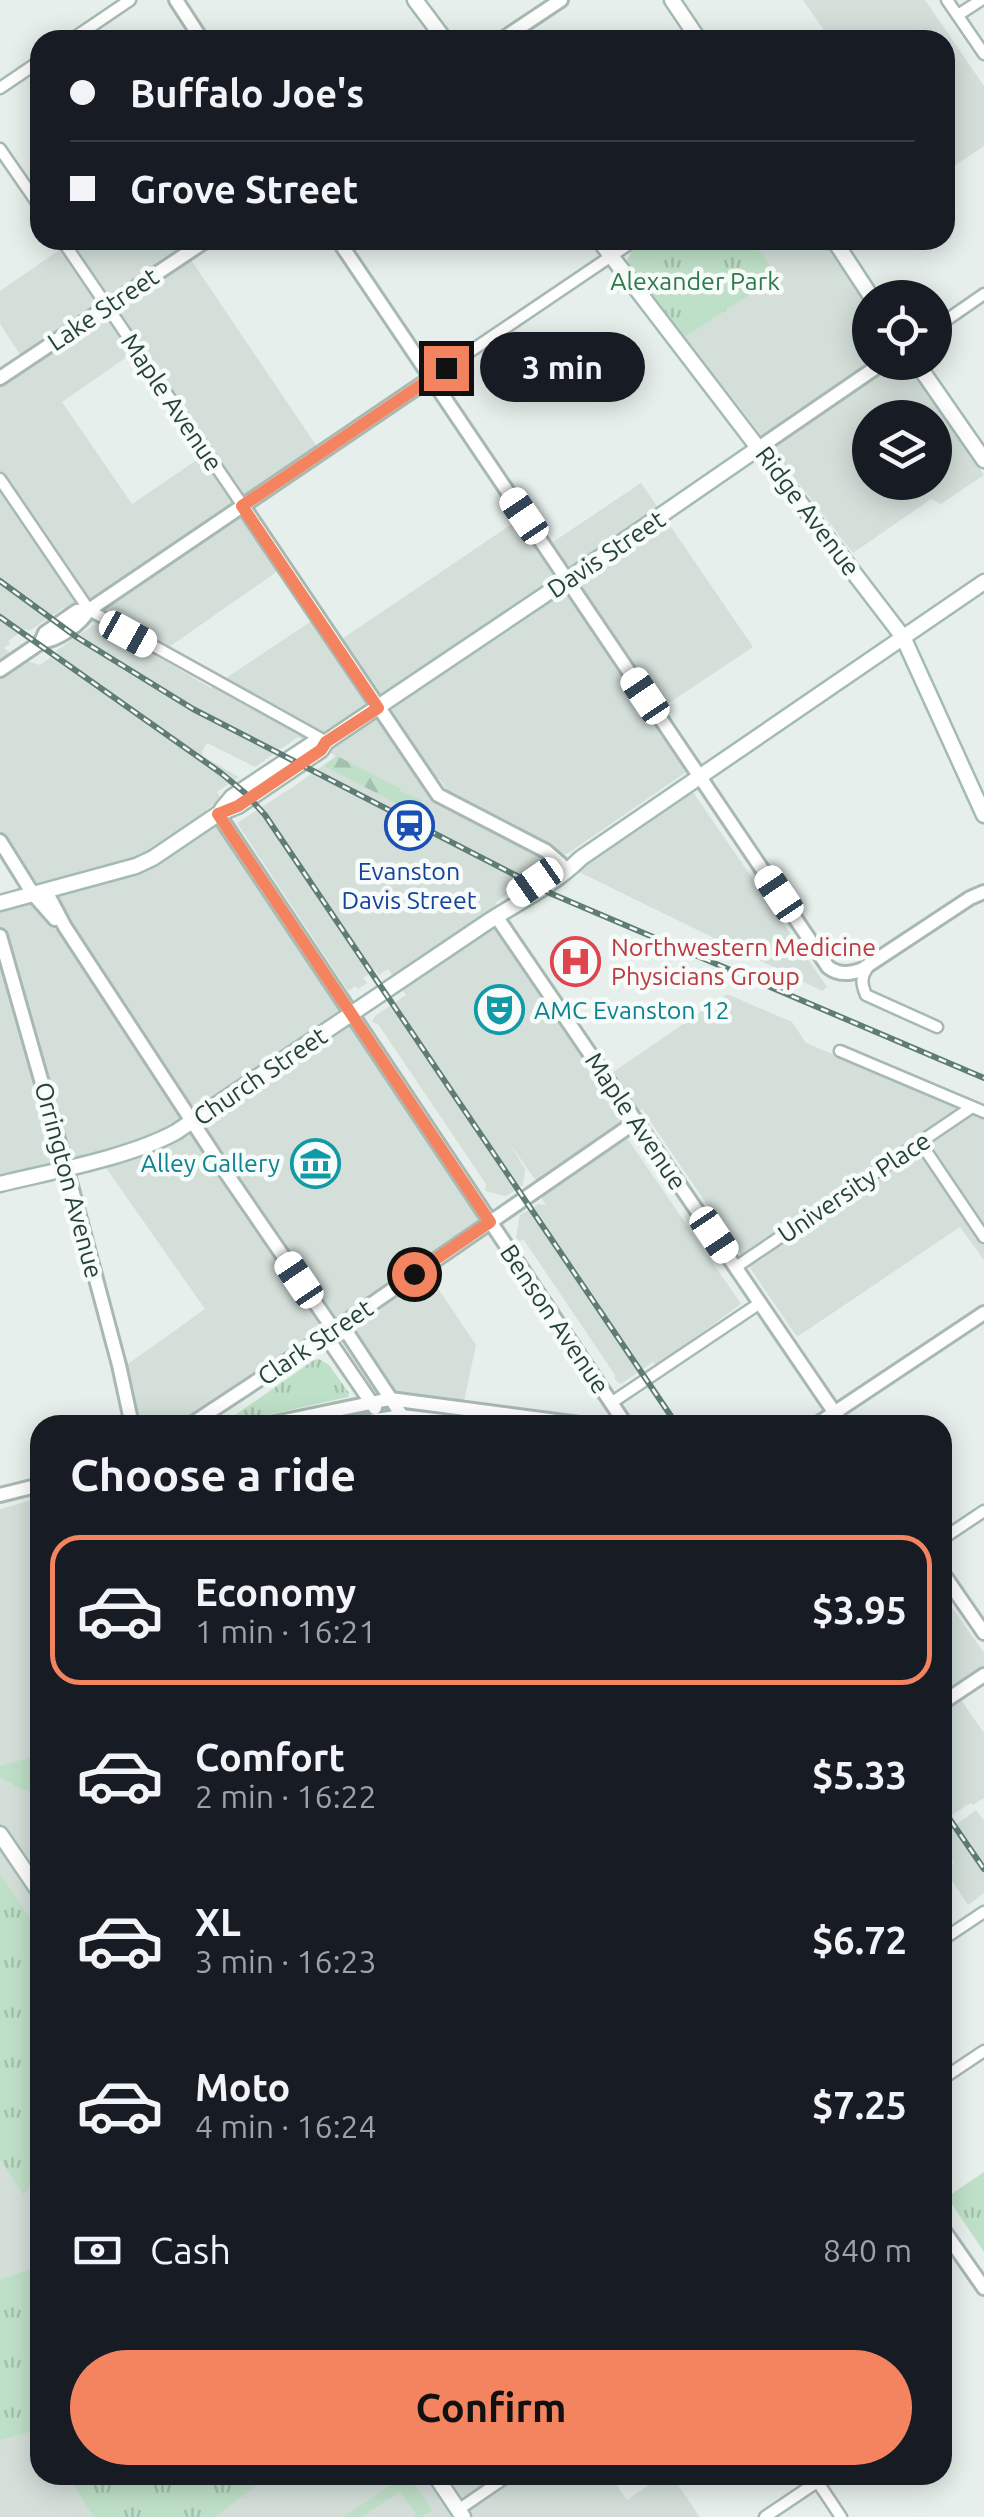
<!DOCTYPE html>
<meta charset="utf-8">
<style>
:root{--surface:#171b24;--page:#20242c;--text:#f1f3f6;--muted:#9ea1a6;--line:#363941;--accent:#f4845f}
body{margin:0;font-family:Ubuntu,sans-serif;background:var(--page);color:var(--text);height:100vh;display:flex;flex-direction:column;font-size:38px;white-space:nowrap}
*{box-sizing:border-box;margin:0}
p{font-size:32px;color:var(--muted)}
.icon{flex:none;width:55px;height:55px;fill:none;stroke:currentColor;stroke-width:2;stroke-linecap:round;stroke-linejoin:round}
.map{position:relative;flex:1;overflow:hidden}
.sheet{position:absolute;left:30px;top:1415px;width:922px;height:1070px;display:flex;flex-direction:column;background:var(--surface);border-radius:30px;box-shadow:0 5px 25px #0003}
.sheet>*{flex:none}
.banner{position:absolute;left:30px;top:30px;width:925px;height:220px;border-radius:30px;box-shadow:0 5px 25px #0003;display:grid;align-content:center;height:220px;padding:0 40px;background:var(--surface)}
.tools{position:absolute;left:852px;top:280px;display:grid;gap:20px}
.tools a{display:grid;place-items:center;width:100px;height:100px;border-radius:50%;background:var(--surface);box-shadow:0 5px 25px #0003;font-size:50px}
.end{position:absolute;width:45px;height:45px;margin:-22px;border:12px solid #f4845f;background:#111;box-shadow:0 0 0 5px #111}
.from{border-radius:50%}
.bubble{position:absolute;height:70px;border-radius:35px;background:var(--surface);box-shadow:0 5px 25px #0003;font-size:32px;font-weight:700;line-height:70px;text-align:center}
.car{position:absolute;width:30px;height:60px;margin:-30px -15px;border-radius:12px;box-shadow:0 0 8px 2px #0007;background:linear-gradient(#fff 24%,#345 0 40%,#fff 0 76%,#345 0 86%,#fff 0)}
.banner b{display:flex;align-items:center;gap:35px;height:95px;font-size:38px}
.banner b+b{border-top:2px solid var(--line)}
.banner i{width:25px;height:25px;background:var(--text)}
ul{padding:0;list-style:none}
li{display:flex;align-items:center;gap:30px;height:150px;margin:0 20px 15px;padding:0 20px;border:5px solid transparent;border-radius:30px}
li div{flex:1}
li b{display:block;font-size:38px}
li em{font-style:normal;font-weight:700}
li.current{border-color:var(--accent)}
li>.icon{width:90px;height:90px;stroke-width:1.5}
h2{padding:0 40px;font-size:45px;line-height:120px}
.pay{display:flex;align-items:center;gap:25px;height:110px;padding:0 40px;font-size:38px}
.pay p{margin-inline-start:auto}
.action{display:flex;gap:20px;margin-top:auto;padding:20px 40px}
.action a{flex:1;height:115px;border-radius:60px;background:var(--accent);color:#111;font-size:40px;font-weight:700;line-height:115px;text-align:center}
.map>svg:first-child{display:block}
</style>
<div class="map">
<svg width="984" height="2517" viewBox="0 0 984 2517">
<defs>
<pattern id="forest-firs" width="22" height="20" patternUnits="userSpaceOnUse" patternTransform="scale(2.5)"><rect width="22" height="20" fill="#bfe0c8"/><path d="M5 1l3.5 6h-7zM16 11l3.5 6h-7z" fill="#a4c1ad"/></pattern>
<pattern id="park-tufts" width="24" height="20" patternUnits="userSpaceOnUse" patternTransform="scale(2.5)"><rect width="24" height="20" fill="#bfe0c8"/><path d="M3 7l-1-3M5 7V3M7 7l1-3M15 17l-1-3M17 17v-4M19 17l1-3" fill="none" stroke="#a4c1ad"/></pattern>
</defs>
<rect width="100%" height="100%" fill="#e6efeb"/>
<g fill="#d4dfda" fill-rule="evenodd">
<path d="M803 0H925L984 86V146L945 172V40H831Z"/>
<path d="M62 240H207L187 254 322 454 245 506 285 566 156 656 211 688 319 616 336 643 525 515 547 546 641 483 753 647 657 711 695 766 567 854H562L460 801 450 794 439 779 424 790 439 806 548 860 505 889 507 894 495 903 609 1075 727 994 792 1022 806 1043 984 1118V1260L960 1227 797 1337 642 1109 536 1181 508 1141 525 1169 523 1185 506 1196 485 1191 486 1184 378 1024 372 1022 375 1016 406 995 388 969 379 975 375 970 363 978 367 983 358 989 356 986 348 991 237 823 296 785 336 756 298 737 255 767 207 743 202 752 203 756 239 777 217 792 221 799 206 810 484 1221 197 1417 182 1425H141L129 1414 114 1374 205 1309 97 1155 0 1182V903L34 892 0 839V378L24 361 0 324V291L65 246ZM134 352 204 455 132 504 62 402ZM63 608 83 614 95 624 56 651 57 653 40 665 15 657 4 648 10 644 8 641 21 632 26 629 29 631Z"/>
<path d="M766 240H825L870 307V362L908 363 984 475 941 504 931 499 853 553 685 337 777 276 756 247ZM870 418H935V482H870Z"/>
<path d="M693 792 827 987 822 991 577 871Z"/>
<path d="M627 1138 741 1304 656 1366 653 1362 621 1384 615 1380V1375L524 1240 519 1241 516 1237 520 1215 538 1204 546 1205 540 1196Z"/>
<path d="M429 1275 476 1345 464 1401 393 1391 351 1329Z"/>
<path d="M40 1498V2475H610L627 2500 663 2475H671L700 2517H0V1509Z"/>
<path d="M942 1593 984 1653V1665L980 1670 942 1695Z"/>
<path d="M961 1700 984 1733V1798L973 1805 970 1803 943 1821V1712Z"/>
<path d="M976 1810 984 1821V1893L968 1905 945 1870 954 1863 943 1847V1833L952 1828Z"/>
</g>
<g fill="#bfe0c8">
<path d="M40 1755V1795L21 1789 0 1777V1766Z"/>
<path d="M390 2475H408L432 2510 422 2517H413L416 2514 400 2491 362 2517H343L395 2483Z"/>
</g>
<path fill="url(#forest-firs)" d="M337 756 401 789 400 791 423 801 417 814 324 766Z"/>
<g fill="url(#park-tufts)">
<path d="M648 240H766L756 247 778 276 685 337 627 261 631 252Z"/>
<path d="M319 1359 329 1365 349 1393 348 1397 221 1425 314 1360Z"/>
<path d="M0 1874 40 1933V2167L24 2195 0 2160Z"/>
<path d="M984 2172V2252L947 2197Z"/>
<path d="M40 2265V2434L37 2430 0 2440V2280Z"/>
<path d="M67 2475H270L215 2517H94Z"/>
</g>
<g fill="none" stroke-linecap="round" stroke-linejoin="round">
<defs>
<g id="minor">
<path d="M947 0 984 54"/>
<path d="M958 15 981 0"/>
<path d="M71 40 130 0"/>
<path d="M0 88 40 61"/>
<path d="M0 149 40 207"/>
<path d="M62 240 243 506"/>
<path d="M935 328 984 294"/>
<path d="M431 378 635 240"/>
<path d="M0 479 89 610 325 741"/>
<path d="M868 967C861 977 861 983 866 995L937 1027"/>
<path d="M840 1051 984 1112"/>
<path d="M920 1142 984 1237"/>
<path d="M736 1267 972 1107"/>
<path d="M611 1403 760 1303"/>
<path d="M942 1539 984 1511"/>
<path d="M942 1940 984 1912"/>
<path d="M942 2079 984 2051"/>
<path d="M813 2475 841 2517"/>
<path d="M458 2510 509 2475"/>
<path d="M765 2517 817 2482"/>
</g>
<g id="tertiary">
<path d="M176 0 202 40"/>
<path d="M501 40 561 0"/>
<path d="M338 240 828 967C838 975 850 974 861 970L970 898 984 892"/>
<path d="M0 378 207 240"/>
<path d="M760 447 884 362"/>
<path d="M243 506 438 795 546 851 561 864"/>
<path d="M41 642C58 640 80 625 89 610L431 378"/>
<path d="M0 670 41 642 45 633 77 611 89 610"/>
<path d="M218 814 626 1425"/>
<path d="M0 841 33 894 55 919"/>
<path d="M46 891 65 927 220 1164 325 1317 334 1330 348 1334 408 1425"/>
<path d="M496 916 843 1425"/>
<path d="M0 936 66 1167 119 1365 132 1425"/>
<path d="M334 1330 330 1342 375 1408"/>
<path d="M190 1425 334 1330 637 1121"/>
<path d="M265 1425 390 1399 587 1425"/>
<path d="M346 1425 401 1416 477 1425"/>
<path d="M816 1425 984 1313"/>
<path d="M0 1495 40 1485"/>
<path d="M942 1572 984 1633"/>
<path d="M942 1703 984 1675"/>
<path d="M942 2228 984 2288"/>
</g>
<g id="secondary">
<path d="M415 0 445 40"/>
<path d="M672 0 699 40"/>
<path d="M599 240 903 637 984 815"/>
<path d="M834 240 872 298"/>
<path d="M916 362 984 460"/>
<path d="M222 809 232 797 315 742H326"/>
<path d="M0 903 136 866 153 858 218 814 238 806 321 750 326 742 567 580 760 447"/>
<path d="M0 1184C53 1171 128 1158 176 1132L486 923C518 902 553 886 581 858L984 582"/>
<path d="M0 1834 40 1893"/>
<path d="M435 2475 463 2517"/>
</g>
</defs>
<use href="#minor" stroke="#a8b8b2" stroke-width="15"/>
<use href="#tertiary" stroke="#a8b8b2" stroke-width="18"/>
<use href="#secondary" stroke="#a4bbb3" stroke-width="19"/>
<use href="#minor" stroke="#fff" stroke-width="10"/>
<use href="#tertiary" stroke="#fff" stroke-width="12"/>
<use href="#secondary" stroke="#fff" stroke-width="14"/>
<defs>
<g id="rail">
<path d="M0 581 78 638 193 709 552 894 984 1078"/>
<path d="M0 617 221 773 245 793 265 815 677 1425"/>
<path d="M942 1808 984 1869"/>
</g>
</defs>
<use href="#rail" stroke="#5f7d75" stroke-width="6"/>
<use href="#rail" stroke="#f7fbf9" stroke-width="2.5" stroke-dasharray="8" stroke-linecap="butt"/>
</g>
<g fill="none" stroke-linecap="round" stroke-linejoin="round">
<path stroke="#f4845f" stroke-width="12" d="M414 1274 490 1222 218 814 238 806 321 750 326 742 378 708 242 506 446 368"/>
</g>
<defs>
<symbol id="station-ring" viewBox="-11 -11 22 22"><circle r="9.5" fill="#f7fbf9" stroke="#1a4fb4" stroke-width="1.5"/><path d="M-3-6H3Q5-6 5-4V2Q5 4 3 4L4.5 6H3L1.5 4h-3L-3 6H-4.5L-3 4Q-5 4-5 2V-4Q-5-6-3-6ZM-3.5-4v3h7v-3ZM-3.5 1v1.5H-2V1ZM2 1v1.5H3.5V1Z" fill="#1a4fb4"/></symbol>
<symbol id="hospital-ring" viewBox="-11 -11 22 22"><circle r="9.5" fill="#f7fbf9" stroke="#e0444e" stroke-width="1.5"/><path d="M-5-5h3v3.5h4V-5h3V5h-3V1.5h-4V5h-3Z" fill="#e0444e"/></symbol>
<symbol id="theatre-ring" viewBox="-11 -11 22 22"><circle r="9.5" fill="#f7fbf9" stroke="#0f9aa8" stroke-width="1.5"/><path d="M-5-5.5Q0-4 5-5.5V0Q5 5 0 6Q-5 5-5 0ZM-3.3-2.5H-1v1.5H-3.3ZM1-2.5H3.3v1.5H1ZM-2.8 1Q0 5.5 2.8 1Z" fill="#0f9aa8"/></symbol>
<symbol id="museum-ring" viewBox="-11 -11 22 22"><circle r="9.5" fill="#f7fbf9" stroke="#0f9aa8" stroke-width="1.5"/><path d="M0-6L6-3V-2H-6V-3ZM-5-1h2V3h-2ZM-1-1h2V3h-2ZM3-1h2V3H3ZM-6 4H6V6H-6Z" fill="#0f9aa8"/></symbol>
</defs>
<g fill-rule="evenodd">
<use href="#station-ring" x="382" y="798" width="55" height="55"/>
<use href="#hospital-ring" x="548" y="934" width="55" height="55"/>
<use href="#theatre-ring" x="472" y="982" width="55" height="55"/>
<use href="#museum-ring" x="288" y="1136" width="55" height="55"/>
</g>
<g text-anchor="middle" stroke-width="9" stroke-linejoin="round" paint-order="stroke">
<g font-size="25" fill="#2d7a4b" stroke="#f7fbf9">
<text x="695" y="290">Alexander Park</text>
</g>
<g font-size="25" fill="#24423a" stroke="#f7fbf9">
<text transform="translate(103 309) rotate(-34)" y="9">Lake Street</text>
<text transform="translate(172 402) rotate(56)" y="9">Maple Avenue</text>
<text transform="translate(808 511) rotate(53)" y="9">Ridge Avenue</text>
<text transform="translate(606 554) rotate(-34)" y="9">Davis Street</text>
<text transform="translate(260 1076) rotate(-34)" y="9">Church Street</text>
<text transform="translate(636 1121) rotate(56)" y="9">Maple Avenue</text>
<text transform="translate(69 1180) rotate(75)" y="9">Orrington Avenue</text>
<text transform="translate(854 1187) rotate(-34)" y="9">University Place</text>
<text transform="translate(555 1319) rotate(56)" y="9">Benson Avenue</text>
<text transform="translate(315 1342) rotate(-34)" y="9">Clark Street</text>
</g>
<g font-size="25" fill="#164399" stroke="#f7fbf9">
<text x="409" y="880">Evanston<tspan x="409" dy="29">Davis Street</tspan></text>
</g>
<g font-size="25" fill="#be3a42" stroke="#f7fbf9" text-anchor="start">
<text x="611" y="956">Northwestern Medicine<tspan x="611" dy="29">Physicians Group</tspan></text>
</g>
<g font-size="25" fill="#0d838f" stroke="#f7fbf9" text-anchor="start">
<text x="534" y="1019">AMC Evanston 12</text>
<text x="280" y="1172" text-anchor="end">Alley Gallery</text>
</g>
</g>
</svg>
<div class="tools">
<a><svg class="icon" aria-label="locate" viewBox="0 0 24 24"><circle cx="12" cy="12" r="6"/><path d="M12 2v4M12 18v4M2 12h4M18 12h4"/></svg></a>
<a><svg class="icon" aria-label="layers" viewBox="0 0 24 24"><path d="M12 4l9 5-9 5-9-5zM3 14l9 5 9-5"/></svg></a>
</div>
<i class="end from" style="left:414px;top:1274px"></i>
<i class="end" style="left:446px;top:368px"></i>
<div class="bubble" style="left:480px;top:332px;width:165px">3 min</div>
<i class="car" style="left:524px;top:516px;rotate:326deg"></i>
<i class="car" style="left:128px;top:634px;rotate:119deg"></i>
<i class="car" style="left:645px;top:696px;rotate:326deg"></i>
<i class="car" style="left:535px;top:882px;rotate:235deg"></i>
<i class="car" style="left:779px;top:894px;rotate:326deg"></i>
<i class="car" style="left:714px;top:1235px;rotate:146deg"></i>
<i class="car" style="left:299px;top:1280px;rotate:326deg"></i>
<div class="banner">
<b><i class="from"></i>Buffalo Joe's</b>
<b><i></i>Grove Street</b>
</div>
<section class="sheet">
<h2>Choose a ride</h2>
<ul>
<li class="current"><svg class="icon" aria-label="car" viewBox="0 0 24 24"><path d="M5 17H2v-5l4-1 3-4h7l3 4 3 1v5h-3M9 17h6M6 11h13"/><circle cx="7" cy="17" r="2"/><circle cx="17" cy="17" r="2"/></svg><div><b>Economy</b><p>1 min · 16:21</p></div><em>$3.95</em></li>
<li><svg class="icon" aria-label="car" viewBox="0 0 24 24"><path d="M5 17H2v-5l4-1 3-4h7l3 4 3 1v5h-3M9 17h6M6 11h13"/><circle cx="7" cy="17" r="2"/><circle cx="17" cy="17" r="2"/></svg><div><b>Comfort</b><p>2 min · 16:22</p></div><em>$5.33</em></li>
<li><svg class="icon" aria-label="car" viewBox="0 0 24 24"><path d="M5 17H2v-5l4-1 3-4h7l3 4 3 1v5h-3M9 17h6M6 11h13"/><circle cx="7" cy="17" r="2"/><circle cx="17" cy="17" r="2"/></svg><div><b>XL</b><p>3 min · 16:23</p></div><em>$6.72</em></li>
<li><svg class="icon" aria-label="car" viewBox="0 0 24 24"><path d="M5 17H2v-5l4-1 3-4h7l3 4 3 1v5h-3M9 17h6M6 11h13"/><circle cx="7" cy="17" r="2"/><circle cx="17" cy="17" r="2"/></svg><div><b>Moto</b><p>4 min · 16:24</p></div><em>$7.25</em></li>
</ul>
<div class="pay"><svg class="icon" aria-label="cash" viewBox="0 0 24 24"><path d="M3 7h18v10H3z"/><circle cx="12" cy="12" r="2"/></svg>Cash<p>840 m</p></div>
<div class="action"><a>Confirm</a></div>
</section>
</div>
